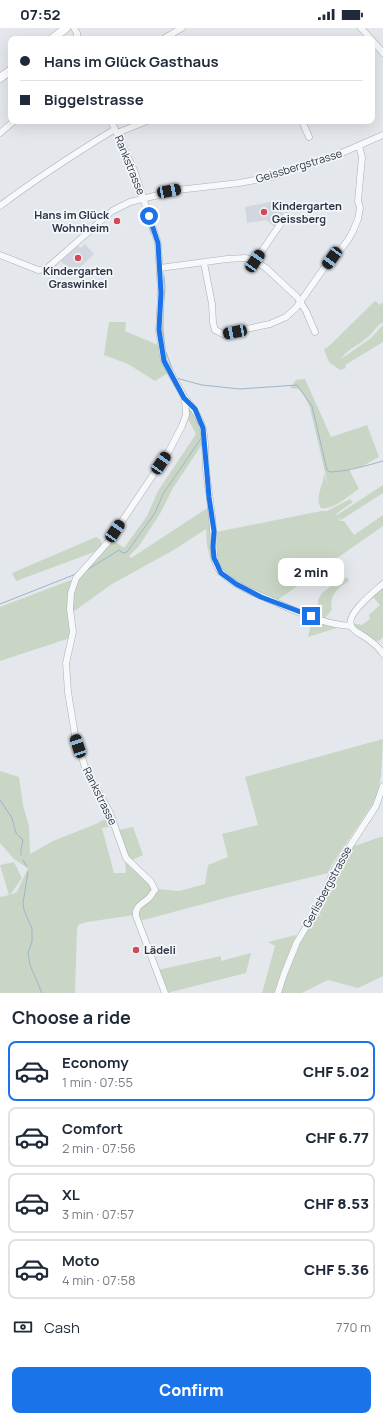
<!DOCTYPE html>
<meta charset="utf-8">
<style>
:root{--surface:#fff;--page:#f6f6f7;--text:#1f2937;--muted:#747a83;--line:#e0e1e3;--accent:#1a73e8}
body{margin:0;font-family:Manrope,sans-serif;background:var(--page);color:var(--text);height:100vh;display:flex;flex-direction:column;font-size:15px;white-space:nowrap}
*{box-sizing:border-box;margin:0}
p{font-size:13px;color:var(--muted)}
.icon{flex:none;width:22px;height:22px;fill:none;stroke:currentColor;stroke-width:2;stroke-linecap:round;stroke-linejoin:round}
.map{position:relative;height:965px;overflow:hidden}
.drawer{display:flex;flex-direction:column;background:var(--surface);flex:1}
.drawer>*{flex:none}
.top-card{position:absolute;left:8px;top:8px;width:367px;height:88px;border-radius:8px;box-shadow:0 4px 16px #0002;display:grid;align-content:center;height:88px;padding:0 12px;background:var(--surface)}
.end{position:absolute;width:18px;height:18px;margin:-9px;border:5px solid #1a73e8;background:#fff;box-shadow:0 0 0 2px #fff}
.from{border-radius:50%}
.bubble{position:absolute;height:28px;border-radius:8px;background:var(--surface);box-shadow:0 4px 16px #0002;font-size:13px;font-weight:800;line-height:28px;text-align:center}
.car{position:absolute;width:12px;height:24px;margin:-12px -6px;border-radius:5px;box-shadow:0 0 3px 1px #0007;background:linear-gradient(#222 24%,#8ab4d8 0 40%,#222 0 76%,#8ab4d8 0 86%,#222 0)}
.top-card b{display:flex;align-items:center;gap:14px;height:38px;font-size:15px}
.top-card b+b{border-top:1px solid var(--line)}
.top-card i{width:10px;height:10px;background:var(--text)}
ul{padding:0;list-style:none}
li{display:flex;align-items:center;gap:12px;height:60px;margin:0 8px 6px;padding:0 4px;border:2px solid var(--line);border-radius:8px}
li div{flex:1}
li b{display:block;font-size:15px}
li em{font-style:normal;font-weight:800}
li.on{border-color:var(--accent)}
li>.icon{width:36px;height:36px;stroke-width:1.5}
h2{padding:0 12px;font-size:18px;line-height:48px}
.pay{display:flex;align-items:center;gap:10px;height:44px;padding:0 12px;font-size:15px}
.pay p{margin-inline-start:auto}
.action{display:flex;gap:8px;margin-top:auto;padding:8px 12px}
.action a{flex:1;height:46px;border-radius:8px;background:var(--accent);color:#fff;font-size:16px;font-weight:800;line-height:46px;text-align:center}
.status{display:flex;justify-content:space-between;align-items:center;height:28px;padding:0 20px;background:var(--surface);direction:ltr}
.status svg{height:11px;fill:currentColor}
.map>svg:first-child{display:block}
</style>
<div class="status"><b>07:52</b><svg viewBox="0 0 49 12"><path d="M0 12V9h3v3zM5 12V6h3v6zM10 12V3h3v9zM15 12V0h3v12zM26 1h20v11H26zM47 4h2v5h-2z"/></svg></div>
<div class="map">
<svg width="383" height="965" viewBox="0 0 383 965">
<rect width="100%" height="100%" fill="#e4e7ec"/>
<g fill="#d2d6de">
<path d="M280 172 283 188 275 199 266 192 247 195 245 179Z"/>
<path d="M85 216 94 226 76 243 72 239 68 240 61 233 78 217 81 220Z"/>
</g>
<g fill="#c9d6c5">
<path d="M375 273 380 277 383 274V294C375 299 375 302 369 308 360 317 348 320 341 331L371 310 383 297V314L345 337 346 340 340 342 329 334 324 321 328 319Z"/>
<path d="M109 294H126L125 303 158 317 159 325 168 345 155 353 128 336 104 327Z"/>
<path d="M305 351 331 409 367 397 379 429 361 439 349 441 359 461C348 468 334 482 321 480 314 469 324 457 324 445L328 457 310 380 305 369 299 361 290 360 296 352Z"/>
<path d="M188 376C198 387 201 400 203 415L173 460 161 484 139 518 129 528 131 530 209 479 220 545 218 548 211 533 207 517 206 501 172 523 112 556 73 584C73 577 73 571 74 565 77 545 99 526 112 511L124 520 147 488 158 463 196 406 187 389Z"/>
<path d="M383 457V465L341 492 338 489 340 493H344L354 507 383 487V498L276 573C258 564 219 551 215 529 214 521 216 512 216 504L321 483H327L350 471 353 474 336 486 337 487Z"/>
<path d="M96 509 101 512 102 518 97 523 16 553 12 545Z"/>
<path d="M347 549 349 553C337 561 329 567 332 582L323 592 301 583 302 580 309 577H318C316 563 337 556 347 549Z"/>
<path d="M71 552 73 554 70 610 0 633V579Z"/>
<path d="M383 559V609L379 613C368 613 358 603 352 595L362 597 370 591 369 587 380 577 373 569Z"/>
<path d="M312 591 343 598 308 609Z"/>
<path d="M383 711 381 747 378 764 372 777 331 838 328 845 233 868 140 893 137 884 156 861 179 863 205 856 208 837 228 829 222 806 258 797 245 749Z"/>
<path d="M0 743 19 749 23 777 29 798 30 826 53 813 96 796 110 788 113 798 102 800 114 845H126L125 832 150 855 153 861 134 887 87 894 78 897 77 902 75 965H0V869L9 867 0 837 14 834 22 850 10 867 17 864 28 840 15 832 0 815Z"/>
<path d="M133 799 143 827 130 833 118 802Z"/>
<path d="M381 809H383V948L358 960 328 952 302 965H280L299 915 317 884 322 890 317 881 349 819C360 817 370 812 381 809Z"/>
<path d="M296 907 281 945 274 965H262L275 918 268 914Z"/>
<path d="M251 925 246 945 167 965 158 942 221 928V933Z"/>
</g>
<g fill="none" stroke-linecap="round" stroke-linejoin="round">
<g stroke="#9fb4cc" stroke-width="1">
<path d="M144 181 151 205"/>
<path d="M163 283 165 259 164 248"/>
<path d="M163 286V302L165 320"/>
<path d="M166 324 173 343"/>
<path d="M176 350 202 357 240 361 297 357 312 378 327 442 330 444C349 443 365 438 383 433"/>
<path d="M194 387 199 398"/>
<path d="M87 542 119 522 123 525 127 524 155 485 163 466 202 409"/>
<path d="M0 576 76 546"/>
<path d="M0 772 12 790 16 805 23 812 21 822V827"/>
<path d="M23 832 27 839"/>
<path d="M28 844 23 875 24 882 32 901V914L28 925 30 937 42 965"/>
</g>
<defs>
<g id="minor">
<path d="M74 0 77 5V11"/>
<path d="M361 0 371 11"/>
<path d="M163 11 182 0"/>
<path d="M372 12 383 25"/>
<path d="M111 93 134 142 158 215 161 265 159 303 164 333 185 370 186 387 182 398 169 423 137 471 108 514 76 550 71 565 70 581 73 604 66 635 68 664 75 707 85 739 110 785 126 830 151 854 155 862C153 864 151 868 149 870 142 876 135 878 136 888L165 965"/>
<path d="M302 93 309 109"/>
<path d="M0 105 14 93"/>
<path d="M117 105 147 93"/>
<path d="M0 178C37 150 76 125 115 101"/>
<path d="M0 227 38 242 46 241 60 229 112 183 130 174 178 162 239 155 272 149 308 135 320 133 337 127 383 107"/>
<path d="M255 233 286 188"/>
<path d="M204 235 212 276 213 295 215 302 223 306 270 296 286 289 296 280 331 230 339 224 348 212 353 203 358 191 360 180 358 173 362 129 359 118"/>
<path d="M160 240 227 231 246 230 255 233 266 240 297 269 306 283 315 304"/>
<path d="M185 370C193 379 200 389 203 401 206 414 205 428 206 441 208 461 212 481 213 502 215 516 210 533 222 545 234 558 259 567 275 574 298 584 325 597 351 598"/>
<path d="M383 556C375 563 346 586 351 597 352 601 358 605 362 607 370 612 378 618 383 626"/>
<path d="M278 965 284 946 297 914 317 881 335 841 376 778 383 758"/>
</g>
<g id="major">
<path d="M52 11 66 0"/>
<path d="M0 50 11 42"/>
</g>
</defs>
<use href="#minor" stroke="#a9aeb7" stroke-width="7"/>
<use href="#major" stroke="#a3abb8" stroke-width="9"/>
<use href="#minor" stroke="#f7f8fa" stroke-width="6"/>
<use href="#major" stroke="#fff" stroke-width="8"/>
</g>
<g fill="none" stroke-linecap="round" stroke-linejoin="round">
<path stroke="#1a73e8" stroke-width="5" d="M149 188 158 215 161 265 159 302 164 333 184 370 195 381 203 400 209 469 214 503 213 519 214 530 221 545 236 556 261 569 311 588"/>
</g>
<g fill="#d1495b" stroke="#f4f6f9" stroke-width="1.5">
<circle cx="264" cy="184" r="4"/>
<circle cx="117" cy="193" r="4"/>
<circle cx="78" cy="230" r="4"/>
<circle cx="136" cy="922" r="4"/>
</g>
<g text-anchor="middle" stroke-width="3.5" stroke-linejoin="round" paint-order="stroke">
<g font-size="11" fill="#2b3445" stroke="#f4f6f9">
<text transform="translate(130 137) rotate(68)" y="4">Rankstrasse</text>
<text transform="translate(299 138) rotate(-17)" y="4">Geissbergstrasse</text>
<text transform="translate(100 768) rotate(64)" y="4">Rankstrasse</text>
<text transform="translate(327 859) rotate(-62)" y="4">Gerlisbergstrasse</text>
</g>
<g font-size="11" font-weight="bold" fill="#2b3445" stroke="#f4f6f9" text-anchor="start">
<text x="272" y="182">Kindergarten<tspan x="272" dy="13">Geissberg</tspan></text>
<text x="109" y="191" text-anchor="end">Hans im Glück<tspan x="109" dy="13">Wohnheim</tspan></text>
<text x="78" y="247" text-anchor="middle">Kindergarten<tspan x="78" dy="13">Graswinkel</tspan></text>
<text x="144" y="926">Lädeli</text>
</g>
</g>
</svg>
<i class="end from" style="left:149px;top:188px"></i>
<i class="end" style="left:311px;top:588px"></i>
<div class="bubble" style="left:278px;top:530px;width:66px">2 min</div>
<i class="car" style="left:169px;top:163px;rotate:79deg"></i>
<i class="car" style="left:332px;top:230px;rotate:216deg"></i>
<i class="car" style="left:255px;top:233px;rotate:34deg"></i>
<i class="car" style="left:235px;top:304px;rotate:259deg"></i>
<i class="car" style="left:161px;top:435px;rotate:34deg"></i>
<i class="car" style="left:115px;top:503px;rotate:34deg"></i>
<i class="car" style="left:78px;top:718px;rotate:342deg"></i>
<div class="top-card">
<b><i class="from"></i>Hans im Glück Gasthaus</b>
<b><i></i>Biggelstrasse</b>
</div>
</div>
<section class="drawer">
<h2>Choose a ride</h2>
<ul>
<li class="on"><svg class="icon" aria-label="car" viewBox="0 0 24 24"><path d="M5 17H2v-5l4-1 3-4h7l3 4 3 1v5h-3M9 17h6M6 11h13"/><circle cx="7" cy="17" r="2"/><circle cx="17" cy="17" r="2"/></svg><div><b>Economy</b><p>1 min · 07:55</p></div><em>CHF 5.02</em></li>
<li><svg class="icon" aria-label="car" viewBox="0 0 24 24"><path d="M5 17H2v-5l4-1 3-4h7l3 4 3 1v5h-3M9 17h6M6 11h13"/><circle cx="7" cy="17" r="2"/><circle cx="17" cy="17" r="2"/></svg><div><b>Comfort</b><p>2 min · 07:56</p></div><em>CHF 6.77</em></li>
<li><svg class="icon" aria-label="car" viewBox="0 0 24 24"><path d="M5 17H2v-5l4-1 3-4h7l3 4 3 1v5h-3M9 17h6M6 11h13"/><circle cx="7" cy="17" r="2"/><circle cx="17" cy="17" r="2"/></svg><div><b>XL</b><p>3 min · 07:57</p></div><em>CHF 8.53</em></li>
<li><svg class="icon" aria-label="car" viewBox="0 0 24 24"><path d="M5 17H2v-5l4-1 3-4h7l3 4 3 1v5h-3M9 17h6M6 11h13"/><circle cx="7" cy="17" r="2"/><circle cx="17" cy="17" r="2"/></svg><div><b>Moto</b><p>4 min · 07:58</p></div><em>CHF 5.36</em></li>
</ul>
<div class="pay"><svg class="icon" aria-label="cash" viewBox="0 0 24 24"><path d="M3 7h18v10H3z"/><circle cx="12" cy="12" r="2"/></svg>Cash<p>770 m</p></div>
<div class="action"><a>Confirm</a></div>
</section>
